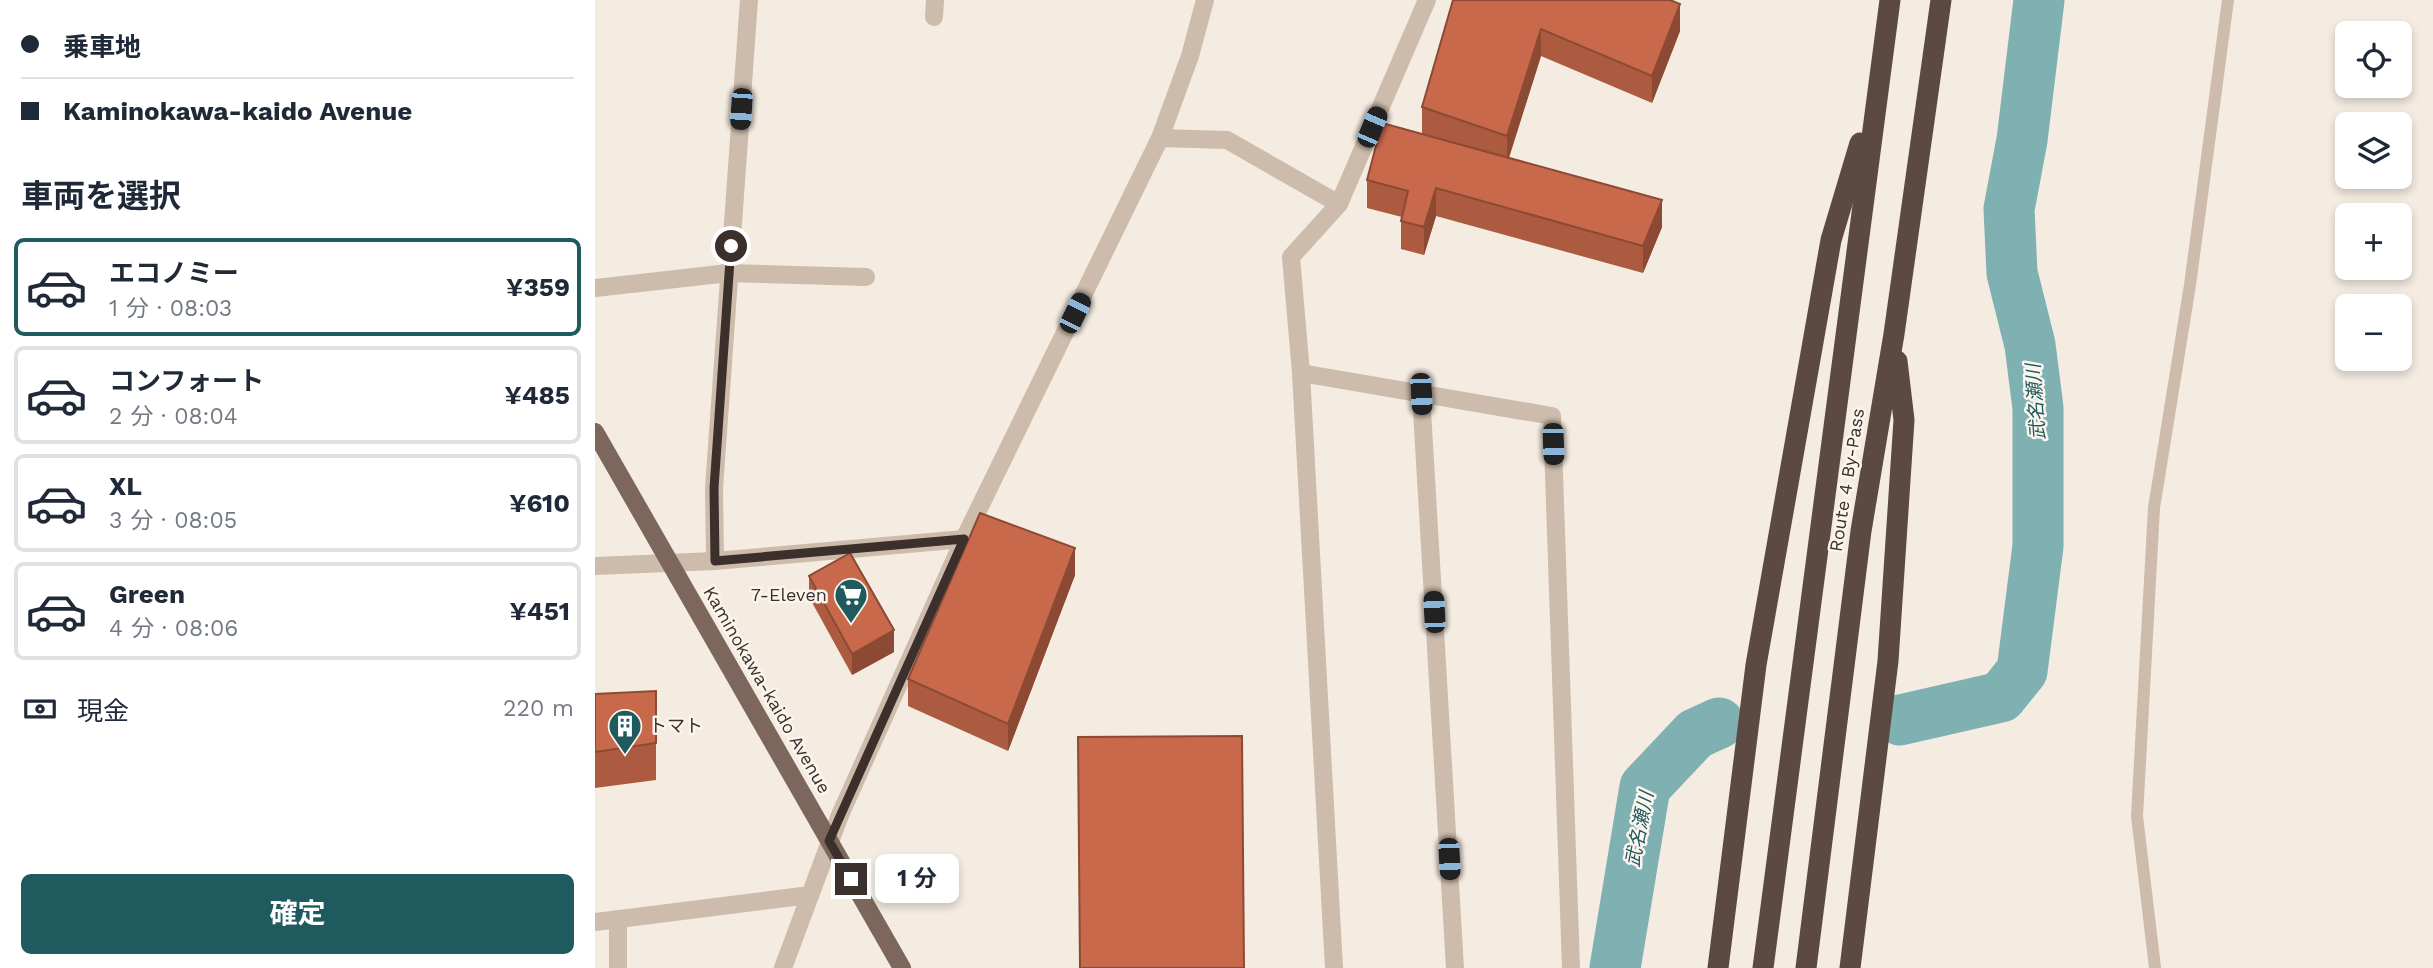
<!DOCTYPE html>
<html lang="ja">
<meta charset="utf-8">
<style>
:root{--surface:#fff;--page:#f2f2f3;--text:#1f2937;--muted:#747a83;--line:#e0e1e3;--accent:#1f5a5e}
body{margin:0;font-family:"Work Sans","Noto Sans JP",sans-serif;background:var(--page);color:var(--text);height:100vh;display:flex;flex-direction:column;font-size:26px;white-space:nowrap}
*{box-sizing:border-box;margin:0}
p{font-size:23px;color:var(--muted)}
.icon{flex:none;width:38px;height:38px;fill:none;stroke:currentColor;stroke-width:2;stroke-linecap:round;stroke-linejoin:round}
.map{position:relative;flex:1;overflow:hidden}
.side{display:flex;flex-direction:column;background:var(--surface);width:595px}
.side>*{flex:none}
.hud{display:grid;align-content:center;height:154px;padding:0 21px;background:var(--surface)}
.tools{position:absolute;left:1740px;top:21px;display:grid;gap:14px}
.tools a{display:grid;place-items:center;width:77px;height:77px;border-radius:10px;background:var(--surface);box-shadow:0 4px 10px #0003;font-size:35px}
.end{position:absolute;width:32px;height:32px;margin:-16px;border:9px solid #3b302b;background:#fff;box-shadow:0 0 0 4px #fff}
.from{border-radius:50%}
.bubble{position:absolute;height:49px;border-radius:10px;background:var(--surface);box-shadow:0 4px 10px #0003;font-size:23px;font-weight:700;line-height:49px;text-align:center}
.car{position:absolute;width:21px;height:42px;margin:-21px -10px;border-radius:9px;box-shadow:0 0 5px 2px #0007;background:linear-gradient(#222 24%,#8ab4d8 0 40%,#222 0 76%,#8ab4d8 0 86%,#222 0)}
.hud b{display:flex;align-items:center;gap:24px;height:66px;font-size:26px}
.hud b+b{border-top:2px solid var(--line)}
.hud i{width:18px;height:18px;background:var(--text)}
ul{padding:0;list-style:none}
li{display:flex;align-items:center;gap:21px;height:98px;margin:0 14px 10px;padding:0 7px;border:4px solid var(--line);border-radius:10px}
li div{flex:1}
li b{display:block;font-size:26px}
li em{font-style:normal;font-weight:700}
li.on{border-color:var(--accent)}
li>.icon{width:63px;height:63px;stroke-width:1.5}
h2{padding:0 21px;font-size:32px;line-height:84px}
.pay{display:flex;align-items:center;gap:18px;height:77px;padding:0 21px;font-size:26px}
.pay p{margin-inline-start:auto}
.cta{display:flex;gap:14px;margin-top:auto;padding:14px 21px}
.cta a{flex:1;height:80px;border-radius:10px;background:var(--accent);color:#fff;font-size:28px;font-weight:700;line-height:80px;text-align:center}
main{display:flex;flex:1;min-height:0}
.map>svg:first-child{display:block}
</style>
<main>
<section class="side">
<div class="hud">
<b><i class="from"></i>乗車地</b>
<b><i></i>Kaminokawa-kaido Avenue</b>
</div>
<h2>車両を選択</h2>
<ul>
<li class="on"><svg class="icon" aria-label="car" viewBox="0 0 24 24"><path d="M5 17H2v-5l4-1 3-4h7l3 4 3 1v5h-3M9 17h6M6 11h13"/><circle cx="7" cy="17" r="2"/><circle cx="17" cy="17" r="2"/></svg><div><b>エコノミー</b><p>1 分 · 08:03</p></div><em>¥359</em></li>
<li><svg class="icon" aria-label="car" viewBox="0 0 24 24"><path d="M5 17H2v-5l4-1 3-4h7l3 4 3 1v5h-3M9 17h6M6 11h13"/><circle cx="7" cy="17" r="2"/><circle cx="17" cy="17" r="2"/></svg><div><b>コンフォート</b><p>2 分 · 08:04</p></div><em>¥485</em></li>
<li><svg class="icon" aria-label="car" viewBox="0 0 24 24"><path d="M5 17H2v-5l4-1 3-4h7l3 4 3 1v5h-3M9 17h6M6 11h13"/><circle cx="7" cy="17" r="2"/><circle cx="17" cy="17" r="2"/></svg><div><b>XL</b><p>3 分 · 08:05</p></div><em>¥610</em></li>
<li><svg class="icon" aria-label="car" viewBox="0 0 24 24"><path d="M5 17H2v-5l4-1 3-4h7l3 4 3 1v5h-3M9 17h6M6 11h13"/><circle cx="7" cy="17" r="2"/><circle cx="17" cy="17" r="2"/></svg><div><b>Green</b><p>4 分 · 08:06</p></div><em>¥451</em></li>
</ul>
<div class="pay"><svg class="icon" aria-label="cash" viewBox="0 0 24 24"><path d="M3 7h18v10H3z"/><circle cx="12" cy="12" r="2"/></svg>現金<p>220 m</p></div>
<div class="cta"><a>確定</a></div>
</section>
<div class="map">
<svg width="1838" height="968" viewBox="0 0 1838 968">
<rect width="100%" height="100%" fill="#f4ebe1"/>
<g fill="none" stroke-linecap="round" stroke-linejoin="round">
<g stroke="#7fb0b2" stroke-width="51">
<path d="M1305 720 1406 697 1427 671 1443 546V408L1435 345 1417 273 1414 209 1427 140 1444 0"/>
<path d="M1020 968 1050 787 1100 734 1124 723"/>
</g>
<path stroke="#cdbbac" stroke-width="12" d="M1560 968 1542 816 1559 508 1595 285 1633 0"/>
<g stroke="#cdbbac" stroke-width="18">
<path d="M339 17 340 0"/>
<path d="M565 138 632 140 744 204"/>
<path d="M0 288 134 273 271 277"/>
<path d="M706 373 957 416 976 968"/>
<path d="M826 394 860 968"/>
<path d="M120 561 119 488 154 0"/>
<path d="M0 566 120 561 369 539"/>
<path d="M23 919V968"/>
<path d="M0 922 215 895"/>
<path d="M188 968 245 815 369 539 565 138 595 56 610 0"/>
<path d="M739 968 706 373 696 257 744 204 832 0"/>
</g>
<path stroke="#7d675c" stroke-width="18" d="M0 432 307 968"/>
<g stroke="#5c4a42" stroke-width="21">
<path d="M1123 968 1161 665 1236 240 1265 143"/>
<path d="M1168 968 1295 0"/>
<path d="M1211 968 1266 531 1299 334 1346 0"/>
<path d="M1255 968 1293 661 1309 420 1302 361"/>
</g>
</g>
<g fill="#ac5a40">
<path d="M858 0 1085 31 1057 103 946 56 914 158 1067 227 1048 273 841 216 829 255 806 249V221L807 217 772 208V180L827 134V107Z"/>
<path d="M480 575 413 751 313 706V679Z"/>
<path d="M214 576 299 652 257 675 214 597Z"/>
<path d="M61 691V780L0 788V694Z"/>
</g>
<g fill="#8c4a34">
<path d="M1085 4V31L1057 103V76Z"/>
<path d="M946 29V56L912 163V136Z"/>
<path d="M841 188V216L829 255V227Z"/>
<path d="M1067 200V227L1048 273V246Z"/>
<path d="M480 548V575L413 751V724Z"/>
<path d="M299 630V652L257 675V654Z"/>
</g>
<g fill="#c8694b" stroke="#8c4a34" stroke-width="2">
<path d="M858 0H1075L1085 4 1057 76 946 29 912 136 827 107Z"/>
<path d="M787 123 1067 200 1048 246 841 188 829 227 806 221 813 191 772 180Z"/>
<path d="M385 513 480 548 413 724 313 679Z"/>
<path d="M255 553 299 630 257 654 214 576Z"/>
<path d="M61 691V743L0 752V694Z"/>
<path d="M647 736 649 968H485L483 737Z"/>
</g>
<g fill="none" stroke-linecap="round" stroke-linejoin="round">
<path stroke="#3b302b" stroke-width="9" d="M136 246 119 488 120 561 369 539 234 841 256 879"/>
</g>
<defs>
<symbol id="supermarket-pin" viewBox="-11 -11 22 30"><path d="M0 17L-7.5 6A9.5 9.5 0 1 1 7.5 6Z" fill="#1f5a5e" stroke="#fbf5ee"/><path d="M-6-5.5h2.5l.6 2H6L4.5 2H-2.5L-4.4-4H-6ZM-1.5 3.2a1.3 1.3 0 1 0 .1 0ZM3 3.2a1.3 1.3 0 1 0 .1 0Z" fill="#fff"/></symbol>
<symbol id="building-pin" viewBox="-11 -11 22 30"><path d="M0 17L-7.5 6A9.5 9.5 0 1 1 7.5 6Z" fill="#1f5a5e" stroke="#fbf5ee"/><path d="M-4-6H4V6H1V3H-1V6H-4ZM-2.5-4.3h1.7v1.8h-1.7ZM.8-4.3h1.7v1.8H.8ZM-2.5-1h1.7V.8h-1.7ZM.8-1h1.7V.8H.8Z" fill="#fff"/></symbol>
</defs>
<g fill-rule="evenodd">
<use href="#supermarket-pin" x="237" y="576" width="38" height="52"/>
<use href="#building-pin" x="11" y="707" width="38" height="52"/>
</g>
<g text-anchor="middle" stroke-width="5" stroke-linejoin="round" paint-order="stroke">
<g font-size="18" fill="#3b302b" stroke="#fbf5ee">
<text transform="translate(1252 480) rotate(-81)" y="6">Route 4 By-Pass</text>
<text transform="translate(172 690) rotate(60)" y="6">Kaminokawa-kaido Avenue</text>
</g>
<g font-size="18" fill="#3b302b" stroke="#fbf5ee" text-anchor="end">
<text x="232" y="601">7-Eleven</text>
<text x="54" y="732" text-anchor="start">トマト</text>
</g>
<g font-size="19" font-style="italic" fill="#1f5a5e" stroke="#fbf5ee">
<text transform="translate(1440 402) rotate(-94)" y="7">武名瀬川</text>
<text transform="translate(1044 829) rotate(-79)" y="7">武名瀬川</text>
</g>
</g>
</svg>
<div class="tools">
<a><svg class="icon" aria-label="locate" viewBox="0 0 24 24"><circle cx="12" cy="12" r="6"/><path d="M12 2v4M12 18v4M2 12h4M18 12h4"/></svg></a>
<a><svg class="icon" aria-label="layers" viewBox="0 0 24 24"><path d="M12 4l9 5-9 5-9-5zM3 14l9 5 9-5"/></svg></a>
<a>+</a>
<a>−</a>
</div>
<i class="end from" style="left:136px;top:246px"></i>
<i class="end" style="left:256px;top:879px"></i>
<div class="bubble" style="left:280px;top:854px;width:84px">1 分</div>
<i class="car" style="left:146px;top:109px;rotate:184deg"></i>
<i class="car" style="left:777px;top:127px;rotate:23deg"></i>
<i class="car" style="left:480px;top:313px;rotate:26deg"></i>
<i class="car" style="left:826px;top:394px;rotate:177deg"></i>
<i class="car" style="left:958px;top:444px;rotate:178deg"></i>
<i class="car" style="left:839px;top:612px;rotate:357deg"></i>
<i class="car" style="left:854px;top:859px;rotate:177deg"></i>
</div>
</main>
